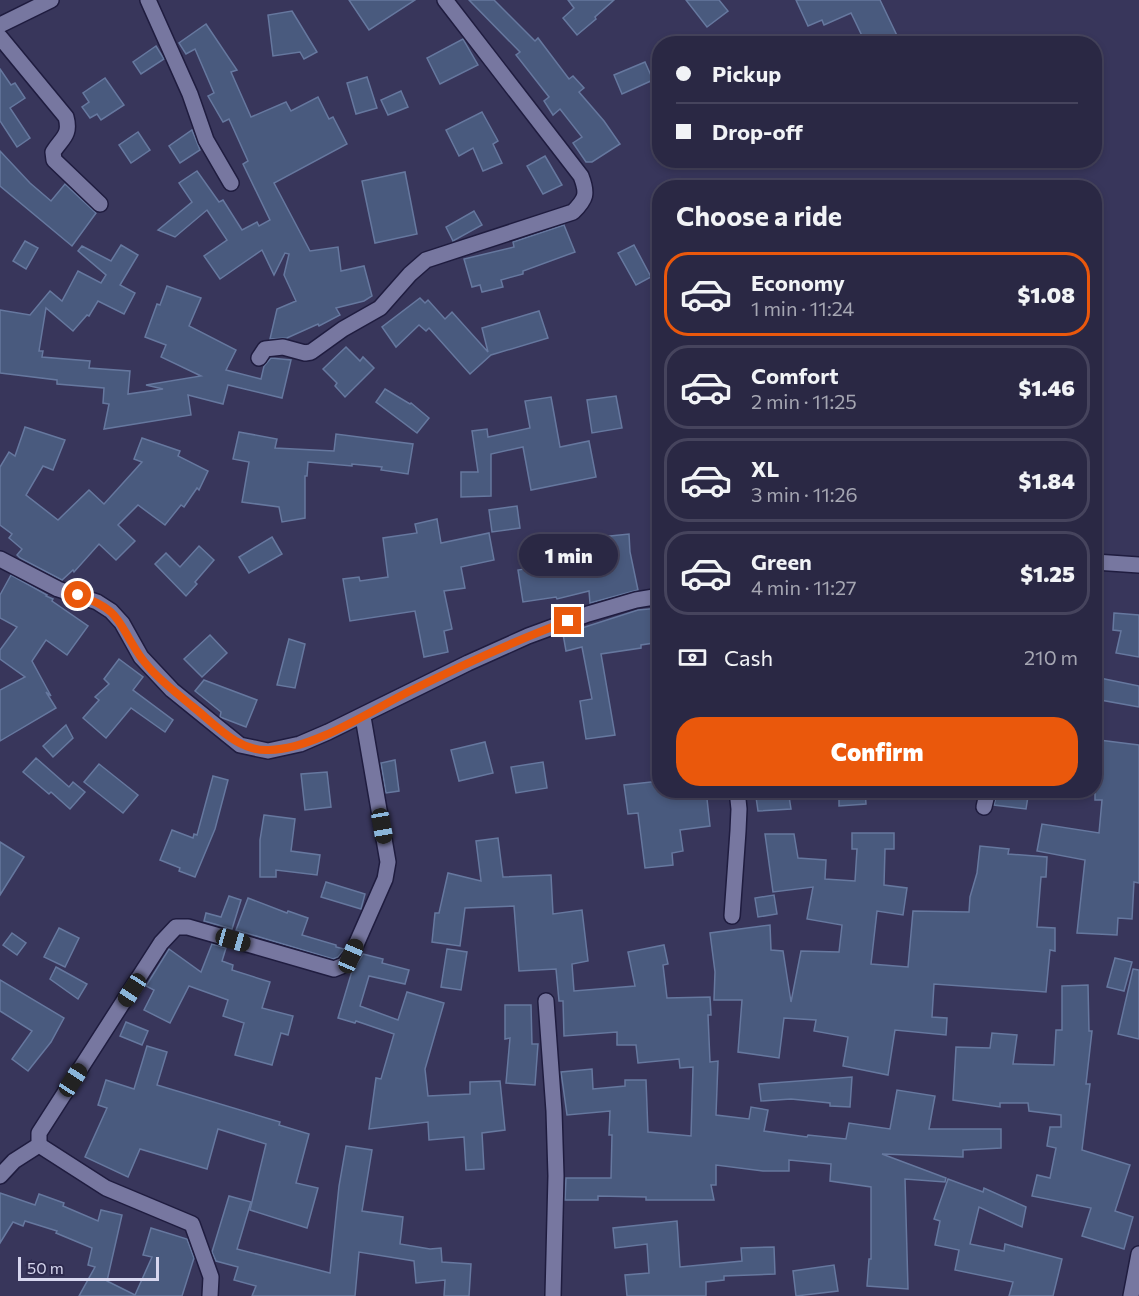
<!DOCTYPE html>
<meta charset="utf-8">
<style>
:root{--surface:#2a2844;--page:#32304b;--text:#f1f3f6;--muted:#a5a6b2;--line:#46445d;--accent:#ea580c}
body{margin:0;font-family:Commissioner,sans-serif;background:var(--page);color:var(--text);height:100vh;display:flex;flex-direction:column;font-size:22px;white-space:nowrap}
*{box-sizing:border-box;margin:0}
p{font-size:20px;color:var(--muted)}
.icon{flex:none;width:33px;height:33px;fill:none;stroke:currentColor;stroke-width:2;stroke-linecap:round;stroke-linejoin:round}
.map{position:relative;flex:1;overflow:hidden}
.side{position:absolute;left:652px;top:180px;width:450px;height:618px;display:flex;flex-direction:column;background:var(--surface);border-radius:24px;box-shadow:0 3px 9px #0003,0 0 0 2px var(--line)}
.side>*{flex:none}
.top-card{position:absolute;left:652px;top:36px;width:450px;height:132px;border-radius:24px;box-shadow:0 3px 9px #0003,0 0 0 2px var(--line);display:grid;align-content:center;height:132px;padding:0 24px;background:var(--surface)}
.scale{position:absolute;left:18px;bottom:15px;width:141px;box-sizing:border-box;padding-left:6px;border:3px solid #d7d7ef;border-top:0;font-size:16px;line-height:21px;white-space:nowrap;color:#d7d7ef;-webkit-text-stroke:4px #2e2b4f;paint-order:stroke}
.end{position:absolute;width:27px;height:27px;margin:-14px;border:8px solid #ea580c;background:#fff;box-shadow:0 0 0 3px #fff}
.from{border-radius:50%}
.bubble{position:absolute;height:42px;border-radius:21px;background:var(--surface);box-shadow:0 3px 9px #0003,0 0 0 2px var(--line);font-size:20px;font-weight:800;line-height:42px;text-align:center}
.car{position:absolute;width:18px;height:36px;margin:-18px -9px;border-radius:8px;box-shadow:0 0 4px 2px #0007;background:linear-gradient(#222 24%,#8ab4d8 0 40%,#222 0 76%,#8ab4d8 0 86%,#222 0)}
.top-card b{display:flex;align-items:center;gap:21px;height:57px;font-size:22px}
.top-card b+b{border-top:2px solid var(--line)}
.top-card i{width:15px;height:15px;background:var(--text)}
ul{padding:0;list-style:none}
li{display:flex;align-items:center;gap:18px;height:84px;margin:0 12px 9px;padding:0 12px;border:3px solid var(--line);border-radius:24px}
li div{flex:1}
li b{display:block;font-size:22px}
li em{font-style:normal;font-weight:800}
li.selected{border-color:var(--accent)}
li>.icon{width:54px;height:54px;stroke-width:1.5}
h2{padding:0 24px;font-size:27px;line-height:72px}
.pay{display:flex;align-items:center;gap:15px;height:66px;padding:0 24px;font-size:22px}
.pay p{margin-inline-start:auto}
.action{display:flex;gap:12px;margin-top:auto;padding:12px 24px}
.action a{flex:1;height:69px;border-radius:24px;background:var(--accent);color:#fff;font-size:24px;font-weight:800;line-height:69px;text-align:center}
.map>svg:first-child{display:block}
</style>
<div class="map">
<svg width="1139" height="1296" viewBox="0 0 1139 1296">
<rect width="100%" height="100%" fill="#38365b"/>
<g fill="#495a7e" stroke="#66789f" stroke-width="1.5">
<path d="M349 0H415L369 30Z"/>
<path d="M469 0H494L535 41 538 38 569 79 573 76 584 88 579 92 604 121 620 144 592 162H586L573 143 582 137 560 109 553 115 544 101 549 97 516 55 520 52Z"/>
<path d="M568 0H614L595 17 596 19 577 35 563 18 574 8Z"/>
<path d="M686 0H719L728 11 707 27Z"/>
<path d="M796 0H880L901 44H866L851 13 824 25 822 20 808 26Z"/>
<path d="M292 11 317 52 304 59 300 52 273 56 268 15Z"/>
<path d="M206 24 237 70 231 72 251 117 286 102 291 111 318 97 329 119 333 117 347 144 274 183 310 251 338 247 341 271 364 266 372 296 364 301 336 308 340 315 319 326 318 324 287 338 270 339 277 309 296 301 284 275 289 254 285 253 274 275 262 250 220 279 204 256 227 240 207 210 175 237 158 230 192 202 179 183 197 171 219 202 223 200 242 230 257 222 259 226 270 220 243 164 248 161 229 119 223 122 208 96 214 93 195 49 186 54 179 43Z"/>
<path d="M463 39 478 65 440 84 427 58Z"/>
<path d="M156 46 164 59 141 74 133 62Z"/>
<path d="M645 62 653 80 622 94 614 75Z"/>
<path d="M0 69 11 85 15 83 25 98 10 108 30 138 17 147 0 121Z"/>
<path d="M367 77 377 108 356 114 347 83Z"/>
<path d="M105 78 124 105 101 120 97 114 90 118 82 107 89 102 83 93Z"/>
<path d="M401 91 408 107 388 115 381 100Z"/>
<path d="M482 112 498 141 493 144 502 163 483 171 473 148 459 156 446 130Z"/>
<path d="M192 130 200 150 180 163 169 146Z"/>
<path d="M138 132 150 150 131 163 119 145Z"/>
<path d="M0 151 30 183 51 201 65 184 96 213 72 246 0 186Z"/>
<path d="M545 156 562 185 543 194 527 166Z"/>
<path d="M405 172 417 234 375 243 362 181Z"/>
<path d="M474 211 482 225 453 241 446 227Z"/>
<path d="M564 225 575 252 523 271V274L501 280 503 287 482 292 480 285 472 287 464 259 514 247 513 242Z"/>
<path d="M25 241 38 248 26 269 13 261Z"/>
<path d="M121 245 138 255 120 285 135 293 124 314 98 301 89 316 87 315 73 331 46 308 39 351H43L42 357 90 361 89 368 130 371 128 394 163 389 146 385 201 376 161 357 166 345 145 337 157 304 160 305 167 286 201 298 189 326 236 350 226 370 261 379 264 366 271 358 291 360 282 398 228 385 223 404 188 395 191 415 104 429 109 404 103 403 104 388 57 384V380L0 373V310L30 315 50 291 62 301 78 271 101 283 106 275 78 251 82 246 111 261Z"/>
<path d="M634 245 651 277 636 285 618 253Z"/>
<path d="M420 298 425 303 428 300 445 319 452 312 488 352 482 328 539 311 548 338 491 355 470 374 429 328 426 331 419 325 396 347 382 327Z"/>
<path d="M346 347 360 361 363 357 374 368 345 397 335 386 337 383 323 369Z"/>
<path d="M385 389 410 404 411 403 429 418 417 433 376 402Z"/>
<path d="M616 396 622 428 592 433 587 400Z"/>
<path d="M551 397 560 447 589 441 596 477 531 490 523 447 491 454V496L461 497V472H478L472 431 487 429 488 437 530 428 525 401Z"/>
<path d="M25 427 65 440 53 470 43 466 26 495 58 520 89 490 104 504 142 462 134 459 142 438 180 451 178 456 208 471 199 490 197 488 184 507 181 505 165 525 138 505 118 525 135 541 116 560 99 544 74 572 73 570 62 580 20 558 17 555 22 549 9 538 12 534 0 525V467L9 452 15 456Z"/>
<path d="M239 432 277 439 275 448 334 451 336 434 413 444 408 474 381 470 382 467 352 464V466L308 462 307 476H305V518L282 522 279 507 242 502 249 462 233 459Z"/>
<path d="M517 506 520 528 492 532 489 510Z"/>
<path d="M437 519 441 543 489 533 494 560 461 567 465 588 444 591 452 629 444 631 448 652 424 657 415 611 350 621 343 579 359 577 360 581 388 577 383 538 417 533 415 524Z"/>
<path d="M629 534 630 552 638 590 590 603 589 591 557 599 556 597 523 602 518 570 548 565 546 557 592 545 591 538Z"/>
<path d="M272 537 282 554 249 573 239 557Z"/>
<path d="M199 546 214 560 195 582 197 584 186 596 155 564 166 553 180 567Z"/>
<path d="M11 575 47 595 46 596 53 599 52 601 88 626 67 655 46 640 32 661 51 696 46 692 56 708 0 741V690L25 677 0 659V650L17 627 0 618V595Z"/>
<path d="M660 608V642L641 645V648L601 654 615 735 586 739 580 701 592 699 582 647 566 651 563 634 638 610Z"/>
<path d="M1114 613 1139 615V657L1116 653 1121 631 1113 630Z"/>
<path d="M210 635 227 653 202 677 184 659Z"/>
<path d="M289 639 305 644 295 688 277 685Z"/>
<path d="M119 659 143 677 133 690 173 720 165 732 131 708 106 738 83 718 99 700 95 697 109 684 104 679Z"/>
<path d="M1095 677 1139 686V707L1095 699Z"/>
<path d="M204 680 257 700 246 727 220 717 221 712 195 691Z"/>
<path d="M66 725 73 738 53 757 43 746Z"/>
<path d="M1099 740 1139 745V883L1134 882 1132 919 1118 918 1117 935 1077 933 1085 860 1037 851 1042 824 1099 833 1102 800H1095V772Z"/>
<path d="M485 742 493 773 459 781 451 750Z"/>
<path d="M36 758 69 787 73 782 85 792 70 809 51 792 49 794 23 772Z"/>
<path d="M395 760 399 791 386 793 381 763Z"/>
<path d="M543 762 547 788 516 793 511 767Z"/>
<path d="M99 764 138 795 123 813 84 782Z"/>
<path d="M327 772 331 807 305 810 301 774Z"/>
<path d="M213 776 228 780 215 829 195 877 179 871 180 868 160 860 172 830 193 838 194 834 197 835Z"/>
<path d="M660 781V790H706L710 826 680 830 683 851 672 853 673 865 645 868 638 813 628 814 624 785Z"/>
<path d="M755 790H788L791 809 758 811Z"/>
<path d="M839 790H865L866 804 839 806Z"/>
<path d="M998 790H1029L1026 809 994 805Z"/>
<path d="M264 815 295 819 291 851 320 855 317 875 276 870V877H260V840Z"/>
<path d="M852 833H894V849H885L884 885 907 888 903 915 877 911 871 964 908 967 913 911 969 912 970 897 977 873 980 846 1009 849 1008 854 1047 857 1046 877H1041L1037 927 1055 928V951L1050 950 1046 992 934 984 932 1017 947 1018 946 1035 895 1030 888 1075 843 1066 848 1037 814 1031 816 1020 784 1018 779 1058 738 1052 742 1000H714L715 972 710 933 770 925 771 950 783 951 791 1002 801 951 839 952 842 925 807 919 813 887 773 892 765 834H794L798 858 826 860 825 879 855 881 857 849H852Z"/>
<path d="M498 838 503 877 551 875 553 914 582 910 588 961 572 964 574 991 635 986 628 952 664 945 668 964 663 965 667 998 710 997 711 1015H708L710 1062 718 1061 716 1115 749 1119 751 1107 768 1110 764 1131 807 1137 808 1135 846 1139 849 1123 890 1129 897 1090 935 1096 929 1129H1001V1148L963 1150V1157L882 1154 946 1178 945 1182 905 1179 908 1289 867 1286 869 1259H871V1187L830 1181 831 1164 789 1160V1171H763L716 1165V1185H711L714 1200H646V1197L598 1196V1200H565L566 1178H611L612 1135H609L610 1111 567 1115 561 1072 592 1069 593 1089 625 1086V1080H646L648 1132 691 1136 693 1067 680 1068 679 1059 638 1063 636 1045H617V1032L564 1036 563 1001H559L556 969 519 971 514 906 465 908 460 946 432 942 435 913H439L448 873 481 881 476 841Z"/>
<path d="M0 842 24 857 0 895Z"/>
<path d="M326 882 365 894 361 909 321 897Z"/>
<path d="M774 895 777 914 758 917 755 898Z"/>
<path d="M229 896 241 900 232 929 204 921 206 913 221 917Z"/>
<path d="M248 898 287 913 288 911 308 918 302 935 336 945V947L344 949 343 951 338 957 333 959 236 930Z"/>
<path d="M59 928 79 938 65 967 44 957Z"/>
<path d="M12 933 26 943 17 955 3 945Z"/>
<path d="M212 944 226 948 222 961 233 965 232 970 270 982 262 1008 293 1016 288 1035 281 1033 272 1065 235 1055 244 1023 223 1016 228 1000 189 986 170 1023 144 1010 154 990 146 986 169 949 201 972Z"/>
<path d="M447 949 467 952 461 990 441 987Z"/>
<path d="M363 954 383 959 382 963 409 970 405 984 369 976 360 1006 398 1020 407 992 444 1003 425 1069 428 1096 470 1094V1082L500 1081 505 1130 482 1133 484 1169 466 1170 464 1137 429 1140 428 1122 369 1129 376 1078 381 1079 394 1034 356 1021 355 1023 338 1018 352 971Z"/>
<path d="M1115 958 1132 962 1124 991 1107 987Z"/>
<path d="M56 967 87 984 78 999 50 979Z"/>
<path d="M1133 969 1139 970V1039L1118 1034Z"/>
<path d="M0 980 64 1018 51 1042 28 1071 12 1059 32 1031 0 1011Z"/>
<path d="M1088 985 1089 1031H1092L1086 1084H1090L1082 1150 1130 1165 1115 1211 1133 1217 1124 1249 1082 1236 1091 1208 1032 1196 1037 1175 1050 1178 1056 1148 1047 1146 1050 1127H1061V1115L1029 1111 1028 1103H1000V1107L953 1100 956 1047 990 1048 992 1033 1017 1035 1013 1064 1054 1065 1056 1030H1062V986Z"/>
<path d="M505 1005H531L532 1044H538L535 1085 506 1083 510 1038 505 1039Z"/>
<path d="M126 1022 148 1031 142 1045 120 1036Z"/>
<path d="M147 1046 167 1052 157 1085 280 1122 279 1125 309 1134 296 1183 318 1188 307 1228 250 1210 266 1144 218 1129 207 1169 140 1149 128 1177 85 1157 107 1108 98 1105 106 1080 134 1089Z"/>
<path d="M852 1077 850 1107 830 1106V1103L791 1099 761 1101 759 1084Z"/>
<path d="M346 1146 372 1150 362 1211 403 1217 400 1244 430 1249 441 1248 442 1262 471 1264 469 1296H444L445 1280 416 1283 414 1261 359 1252 355 1296H252L256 1286 234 1280 238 1267 216 1261 212 1252 229 1196 251 1202 237 1249 330 1273 339 1186Z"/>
<path d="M948 1179 983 1192 984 1188 1026 1207 1022 1227 979 1207 970 1244 1004 1251 1005 1244 1062 1259 1053 1296H1009L1013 1282 955 1270 959 1250 935 1245 940 1221 934 1219Z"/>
<path d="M0 1193 35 1205 39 1194 64 1203 63 1206 98 1221 101 1210 122 1215 107 1281 135 1295 152 1257 143 1255 151 1228 187 1239 194 1258 182 1296H79L95 1267 88 1265 92 1248 56 1233 57 1231 25 1221 23 1226 13 1222 0 1243Z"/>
<path d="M677 1221 680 1267 742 1261 741 1248 774 1247 775 1274 724 1276V1280L706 1282V1296H627L625 1275 649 1273 647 1244 615 1248 613 1228Z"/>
<path d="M834 1265 838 1291 796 1296 793 1271Z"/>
</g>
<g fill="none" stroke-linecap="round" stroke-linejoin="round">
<defs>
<g id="minor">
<path d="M148 0 190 94 206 140 231 183"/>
<path d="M0 25 51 0"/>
<path d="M0 37 66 117C71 135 62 138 53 152L54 160 100 204"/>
<path d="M259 358 265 349 283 347 305 353 311 352 343 329 380 308 410 274 426 260 573 212C586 199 588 194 581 176L445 0"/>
<path d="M0 559 58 589 97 602 111 611 122 623 141 657 172 690 240 745 268 751 300 744 328 732 468 663 528 636 588 614 636 600 660 596"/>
<path d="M1095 562 1139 565"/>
<path d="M984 807 988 790"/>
<path d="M732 916 738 831 739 809 737 790"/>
<path d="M546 1001 554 1111 556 1176 553 1296"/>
<path d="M39 1145 106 1188 192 1224 211 1277 210 1296"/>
<path d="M0 1176 14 1161 39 1145V1133L161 943 176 927H188L334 969 344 965 351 956 385 879 388 862 363 717"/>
<path d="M1131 1296 1139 1254"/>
</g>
</defs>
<use href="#minor" stroke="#1f1c3f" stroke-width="18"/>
<use href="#minor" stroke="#7777a0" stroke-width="15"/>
</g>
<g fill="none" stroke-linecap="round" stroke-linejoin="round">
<path stroke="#ea580c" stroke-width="8" d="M78 595C123 611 116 621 140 656 153 675 174 691 192 706 215 724 238 752 269 750 314 749 370 711 410 691 462 665 514 641 568 621"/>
</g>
</svg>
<div class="scale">50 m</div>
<i class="end from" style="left:78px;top:595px"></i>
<i class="end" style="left:568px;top:621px"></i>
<div class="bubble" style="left:519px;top:534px;width:99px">1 min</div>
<i class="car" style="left:382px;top:826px;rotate:170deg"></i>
<i class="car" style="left:233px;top:940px;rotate:106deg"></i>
<i class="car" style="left:351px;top:956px;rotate:23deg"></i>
<i class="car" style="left:132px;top:990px;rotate:213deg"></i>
<i class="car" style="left:73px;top:1080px;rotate:33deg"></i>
<div class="top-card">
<b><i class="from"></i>Pickup</b>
<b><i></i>Drop-off</b>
</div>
<section class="side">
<h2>Choose a ride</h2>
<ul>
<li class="selected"><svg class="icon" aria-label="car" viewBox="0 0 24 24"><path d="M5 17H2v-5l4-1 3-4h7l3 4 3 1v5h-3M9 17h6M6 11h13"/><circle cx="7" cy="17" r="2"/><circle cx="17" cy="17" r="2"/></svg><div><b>Economy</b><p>1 min · 11:24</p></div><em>$1.08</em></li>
<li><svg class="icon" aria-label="car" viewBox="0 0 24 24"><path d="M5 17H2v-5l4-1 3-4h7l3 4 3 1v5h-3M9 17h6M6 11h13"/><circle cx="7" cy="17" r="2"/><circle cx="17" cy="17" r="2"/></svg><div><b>Comfort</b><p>2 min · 11:25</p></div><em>$1.46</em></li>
<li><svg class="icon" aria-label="car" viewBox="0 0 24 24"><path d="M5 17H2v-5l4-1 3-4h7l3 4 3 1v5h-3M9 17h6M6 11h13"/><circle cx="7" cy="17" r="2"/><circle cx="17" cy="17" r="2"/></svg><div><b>XL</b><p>3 min · 11:26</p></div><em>$1.84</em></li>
<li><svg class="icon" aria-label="car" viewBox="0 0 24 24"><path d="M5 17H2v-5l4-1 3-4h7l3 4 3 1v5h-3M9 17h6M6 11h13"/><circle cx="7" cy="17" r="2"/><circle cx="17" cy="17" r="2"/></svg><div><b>Green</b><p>4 min · 11:27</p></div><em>$1.25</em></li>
</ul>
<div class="pay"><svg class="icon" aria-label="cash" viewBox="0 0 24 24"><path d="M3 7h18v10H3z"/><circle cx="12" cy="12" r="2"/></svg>Cash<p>210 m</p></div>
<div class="action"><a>Confirm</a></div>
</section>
</div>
